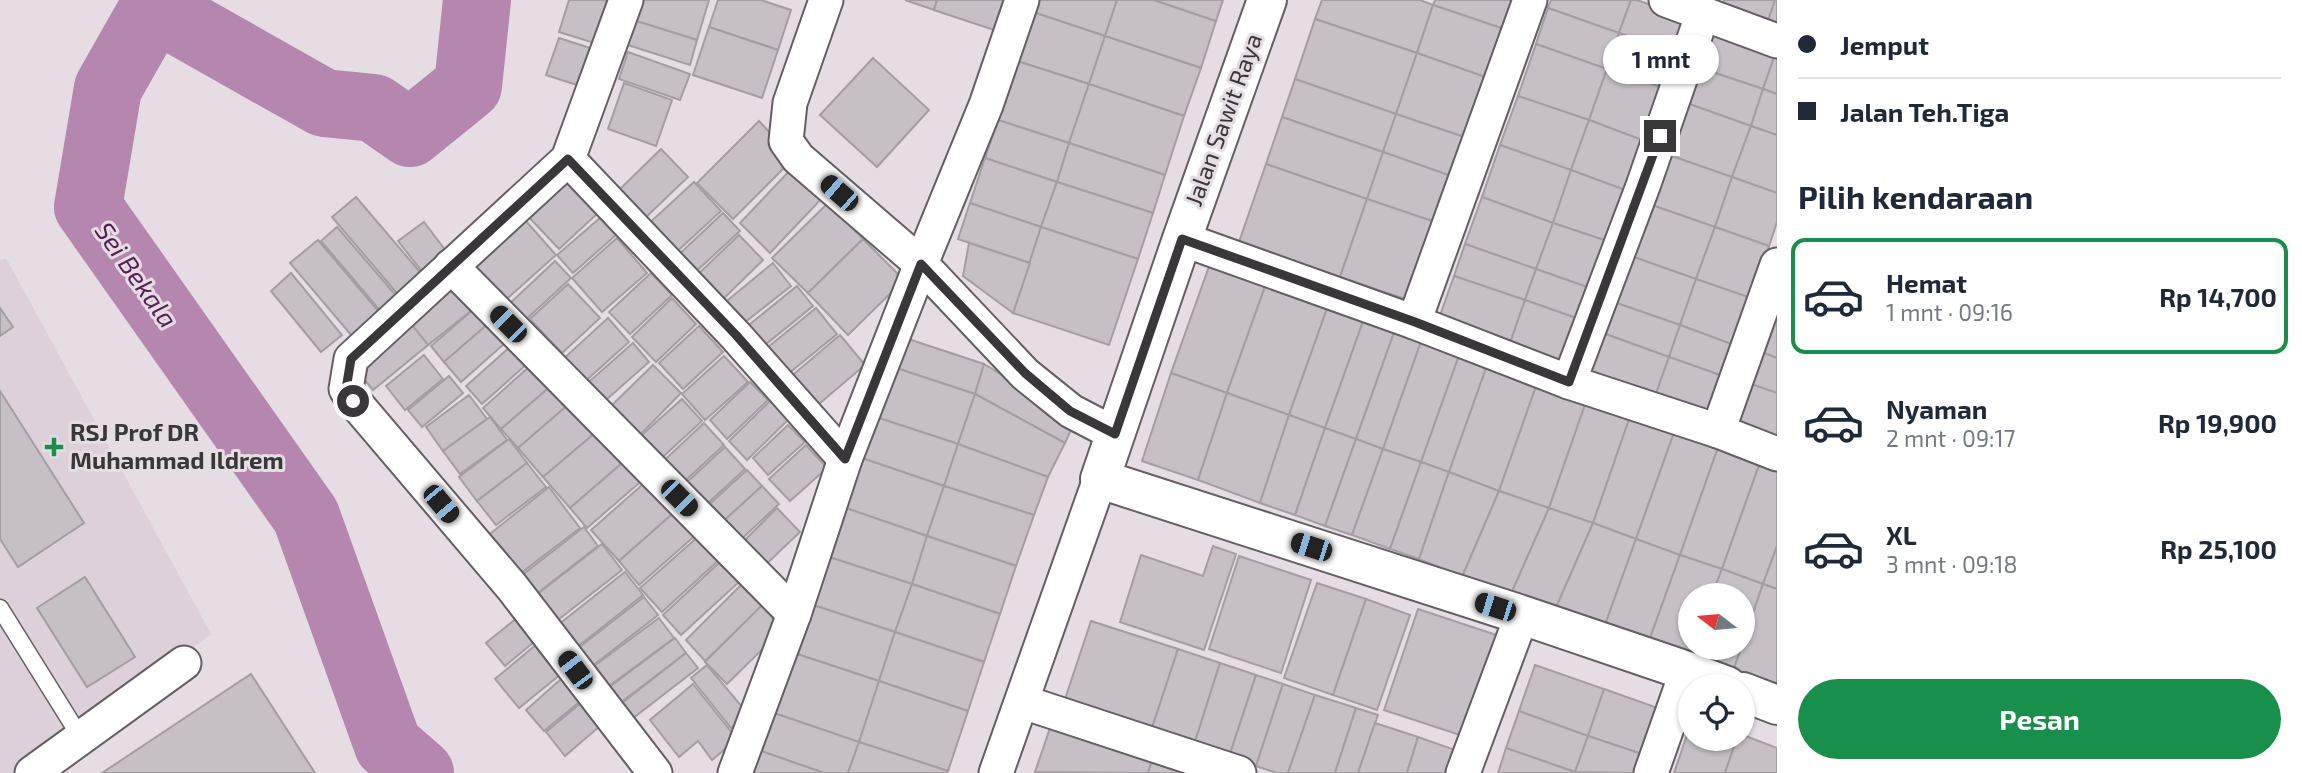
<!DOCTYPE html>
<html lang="id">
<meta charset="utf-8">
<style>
:root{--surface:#fff;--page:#f2f2f3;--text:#1f2937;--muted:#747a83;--line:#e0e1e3;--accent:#18904c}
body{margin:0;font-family:"Exo 2",sans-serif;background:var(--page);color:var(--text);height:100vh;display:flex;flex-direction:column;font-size:26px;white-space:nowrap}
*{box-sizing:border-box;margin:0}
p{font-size:23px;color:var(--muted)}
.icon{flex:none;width:38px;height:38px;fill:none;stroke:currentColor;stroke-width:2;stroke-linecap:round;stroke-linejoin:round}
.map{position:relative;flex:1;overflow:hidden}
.drawer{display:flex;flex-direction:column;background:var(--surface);width:525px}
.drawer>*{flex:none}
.top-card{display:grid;align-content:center;height:154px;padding:0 21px;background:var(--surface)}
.needle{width:46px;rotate:286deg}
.fabs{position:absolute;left:1678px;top:583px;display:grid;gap:14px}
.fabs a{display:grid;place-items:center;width:77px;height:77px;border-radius:50%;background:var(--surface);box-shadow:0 2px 5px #0004;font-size:35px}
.end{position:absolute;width:32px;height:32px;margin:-16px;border:9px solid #3a373a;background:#fff;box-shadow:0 0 0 4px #fff}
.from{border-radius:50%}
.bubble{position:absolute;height:49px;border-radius:24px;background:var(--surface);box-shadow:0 2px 5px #0004;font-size:23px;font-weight:700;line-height:49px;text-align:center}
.car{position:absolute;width:21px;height:42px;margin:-21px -10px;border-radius:9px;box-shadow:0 0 5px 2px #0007;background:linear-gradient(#222 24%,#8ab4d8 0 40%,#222 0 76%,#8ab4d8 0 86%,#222 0)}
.top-card b{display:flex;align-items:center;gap:24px;height:66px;font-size:26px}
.top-card b+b{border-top:2px solid var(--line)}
.top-card i{width:18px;height:18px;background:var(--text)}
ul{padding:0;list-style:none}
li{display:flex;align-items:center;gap:21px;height:116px;margin:0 14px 10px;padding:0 7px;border:4px solid transparent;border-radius:14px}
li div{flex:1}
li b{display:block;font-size:26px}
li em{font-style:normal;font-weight:700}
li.selected{border-color:var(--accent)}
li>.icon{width:63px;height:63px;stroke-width:1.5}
h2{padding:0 21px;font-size:32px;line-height:84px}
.action{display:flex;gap:14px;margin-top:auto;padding:14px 21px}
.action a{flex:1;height:80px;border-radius:42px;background:var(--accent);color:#fff;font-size:28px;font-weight:700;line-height:80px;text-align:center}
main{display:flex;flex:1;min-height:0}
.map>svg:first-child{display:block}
</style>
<main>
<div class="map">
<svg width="1777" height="773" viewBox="0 0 1777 773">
<rect width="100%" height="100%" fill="#e5dde3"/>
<path fill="#ddd0db" d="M6 258 211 634 26 773H0V260Z"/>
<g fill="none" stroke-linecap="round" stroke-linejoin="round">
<path stroke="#b586ae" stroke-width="68" d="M420 773 388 745 306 516 88 207 108 88 154 7 324 103 374 108 410 133 468 86 477 0"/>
</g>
<g fill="#c6bfc5" stroke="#a49da2" stroke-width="2">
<path d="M569 0H603L615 4 601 45 559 32Z"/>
<path d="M639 0H709L697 40 633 20Z"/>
<path d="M718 0H761L791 10 778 50 709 27Z"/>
<path d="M905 0H937L934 10Z"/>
<path d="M937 0H1017L1006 34 934 10Z"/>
<path d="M1037 0H1117L1105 36 1033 12Z"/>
<path d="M1117 0H1154L1216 21 1201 68 1105 36Z"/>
<path d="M1154 0H1223L1216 21Z"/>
<path d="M1322 0H1420L1433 5 1417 53 1315 19Z"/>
<path d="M1435 0H1517L1507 30 1433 5Z"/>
<path d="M1551 0H1631L1619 33 1548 8Z"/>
<path d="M1631 0H1637L1685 17 1673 52 1619 33Z"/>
<path d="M1724 0H1775L1765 30 1719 14Z"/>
<path d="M1775 0H1777V34L1765 30Z"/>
<path d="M1433 5 1507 30 1491 79 1417 53Z"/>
<path d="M1548 8 1619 33 1607 69 1536 44Z"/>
<path d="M1033 12 1105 36 1089 84 1017 61Z"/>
<path d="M1315 19 1417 53 1396 114 1295 79Z"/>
<path d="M633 20 697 40 690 65 625 44Z"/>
<path d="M709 27 778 50 762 98 693 75Z"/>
<path d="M1708 28 1776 52 1763 89 1694 66Z"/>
<path d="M1619 33 1673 52 1661 87 1607 69Z"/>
<path d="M1105 36 1201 68 1184 116 1089 84Z"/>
<path d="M559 38 590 48 577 85 546 75Z"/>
<path d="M1536 44 1607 69 1589 120 1518 96Z"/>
<path d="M628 52 690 74 680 100 619 79Z"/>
<path d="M1776 52H1777V94L1763 89Z"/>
<path d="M1417 53 1491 79 1470 139 1396 114Z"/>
<path d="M873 58 929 110 877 167 820 115Z"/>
<path d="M1017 61 1089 84 1069 143 998 120Z"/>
<path d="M1694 66 1763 89 1751 126 1681 101Z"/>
<path d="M1607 69 1661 87 1642 140 1589 120Z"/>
<path d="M1295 79 1396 114 1383 152 1282 117Z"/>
<path d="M624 83 672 100 656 146 608 129Z"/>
<path d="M1089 84 1184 116 1165 175 1069 143Z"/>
<path d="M1763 89 1777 94V135L1751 126Z"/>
<path d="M1518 96 1589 120 1571 170 1500 145Z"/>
<path d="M1681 101 1751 126 1732 177 1663 153Z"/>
<path d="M1396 114 1470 139 1457 178 1383 152Z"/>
<path d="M1282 117 1383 152 1367 199 1266 164Z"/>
<path d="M998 120 1069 143 1057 182 985 158Z"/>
<path d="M1589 120 1642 140 1625 190 1571 170Z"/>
<path d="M759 121 794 158 733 219 697 183Z"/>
<path d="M1751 126 1777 135V193L1732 177Z"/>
<path d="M1069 143 1165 175 1153 213 1057 182Z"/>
<path d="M1500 145 1571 170 1553 223 1482 197Z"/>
<path d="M661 149 688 177 643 220 617 192Z"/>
<path d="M1383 152 1457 178 1441 224 1367 199Z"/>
<path d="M1663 153 1732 177 1715 227 1646 203Z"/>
<path d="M985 158 1057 182 1041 227 970 203Z"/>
<path d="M1266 164 1367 199 1340 277 1239 242Z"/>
<path d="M795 165 825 195 770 253 740 223Z"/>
<path d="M1571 170 1625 190 1607 241 1553 223Z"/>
<path d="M564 177 598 213 559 249 525 213Z"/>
<path d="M1732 177 1777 193V222L1769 246 1715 227Z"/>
<path d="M694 182 721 211 671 257 644 228Z"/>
<path d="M1057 182 1153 213 1138 259 1041 227Z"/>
<path d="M356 197 425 278 401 298 332 217Z"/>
<path d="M1482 197 1553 223 1536 269 1465 244Z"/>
<path d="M1367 199 1441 224 1414 302 1340 277Z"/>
<path d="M828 203 863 239 808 293 772 258Z"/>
<path d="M970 203 1041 227 1030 263 958 239Z"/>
<path d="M1646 203 1715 227 1696 279 1628 255Z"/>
<path d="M723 213 740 231 690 277 674 259Z"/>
<path d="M600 218 616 235 573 273 557 255Z"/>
<path d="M525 220 556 255 499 306 468 270Z"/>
<path d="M424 222 449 255 424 274 398 241Z"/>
<path d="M1553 223 1607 241 1590 288 1536 269Z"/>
<path d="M337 227 399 299 382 313 321 241Z"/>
<path d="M1041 227 1138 259 1109 345 1013 313Z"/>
<path d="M1715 227 1769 246 1751 298 1696 279Z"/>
<path d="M739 235 763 260 716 306 692 280Z"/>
<path d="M617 238 647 273 602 312 572 278Z"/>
<path d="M863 239 904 280 848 335 808 293Z"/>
<path d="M318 240 380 313 352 336 290 263Z"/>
<path d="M969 243 1030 263 1013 313 963 276Z"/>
<path d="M1465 244 1536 269 1525 300 1454 276Z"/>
<path d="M1628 255 1696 279 1680 325 1611 301Z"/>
<path d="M555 261 571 278 521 324 506 307Z"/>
<path d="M1211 261 1267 281 1227 393 1171 373Z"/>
<path d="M773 263 791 286 739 327 722 305Z"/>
<path d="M1536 269 1590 288 1579 319 1525 300Z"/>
<path d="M291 273 342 335 321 352 271 291Z"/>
<path d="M651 273 672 295 630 334 609 312Z"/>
<path d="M1454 276 1525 300 1508 349 1437 324Z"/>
<path d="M1696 279 1751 298 1734 345 1680 325Z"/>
<path d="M456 280 477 306 428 345 408 320Z"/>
<path d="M1267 281 1329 303 1289 415 1227 393Z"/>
<path d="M568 284 600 318 562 353 530 319Z"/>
<path d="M797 286 813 306 760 349 744 329Z"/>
<path d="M672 298 696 324 656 362 632 337Z"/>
<path d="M1525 300 1579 319 1562 368 1508 349Z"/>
<path d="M1611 301 1680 325 1669 357 1600 332Z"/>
<path d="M482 302 496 317 444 362 431 346Z"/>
<path d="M1329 303 1365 316 1325 428 1289 415Z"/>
<path d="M1777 306V358L1756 350Z"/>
<path d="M0 308 13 327 0 336Z"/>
<path d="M816 308 837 334 783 378 762 352Z"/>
<path d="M1365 316 1396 327 1356 439 1325 428Z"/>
<path d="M496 317 513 336 461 382 444 362Z"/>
<path d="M608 318 629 342 581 385 560 362Z"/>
<path d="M408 320 428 345 373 390 352 365Z"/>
<path d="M1680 325 1734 345 1723 376 1669 357Z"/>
<path d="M699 326 723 352 683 389 659 363Z"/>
<path d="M1396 327 1423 336 1383 449 1356 439Z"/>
<path d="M1600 332 1669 357 1652 405 1583 381Z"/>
<path d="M840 335 865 365 813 409 788 379Z"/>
<path d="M899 336 984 364 975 394 890 366Z"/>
<path d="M1423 336 1461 350 1421 462 1383 449Z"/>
<path d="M520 338 536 356 482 404 466 386Z"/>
<path d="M633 343 649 362 598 407 582 388Z"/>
<path d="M1461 350 1489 360 1449 472 1421 462Z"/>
<path d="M1756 350 1777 358V393L1745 382Z"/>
<path d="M424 355 443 379 405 410 386 386Z"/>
<path d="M724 356 748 382 705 420 682 394Z"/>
<path d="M540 357 559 379 501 429 483 408Z"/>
<path d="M1669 357 1723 376 1706 424 1652 405Z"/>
<path d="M1489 360 1539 378 1499 491 1449 472Z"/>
<path d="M984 364 1076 419 1065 443 975 394Z"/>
<path d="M653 365 681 393 635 440 607 410Z"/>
<path d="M890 366 975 394 958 444 873 416Z"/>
<path d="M1171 373 1227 393 1198 480 1142 461Z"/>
<path d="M449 376 463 393 422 427 408 410Z"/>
<path d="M1539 378 1588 396 1549 508 1499 491Z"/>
<path d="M559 379 576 398 518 448 501 429Z"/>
<path d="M750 382 768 400 727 439 710 420Z"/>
<path d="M1745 382 1777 393V448L1729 431Z"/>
<path d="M0 391 84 523 18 567 0 539Z"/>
<path d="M1227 393 1289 415 1260 503 1198 480Z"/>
<path d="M975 394 1065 443 1048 477 958 444Z"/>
<path d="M469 395 487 419 443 451 426 427Z"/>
<path d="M1588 396 1632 411 1593 523 1549 508Z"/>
<path d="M774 397 792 416 747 460 729 441Z"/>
<path d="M576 398 601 428 543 477 518 448Z"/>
<path d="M682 399 702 421 654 465 634 442Z"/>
<path d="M1632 411 1676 427 1636 539 1593 523Z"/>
<path d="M1289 415 1325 428 1295 515 1260 503Z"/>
<path d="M873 416 958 444 944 486 859 457Z"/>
<path d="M490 417 507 440 460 474 443 451Z"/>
<path d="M704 423 724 445 674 491 654 470Z"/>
<path d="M788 425 805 442 768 475 753 458Z"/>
<path d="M1676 427 1720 442 1680 555 1636 539Z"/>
<path d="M601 428 628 458 570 508 543 477Z"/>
<path d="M1325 428 1356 439 1325 526 1295 515Z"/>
<path d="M509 439 527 463 477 501 459 477Z"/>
<path d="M1356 439 1383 449 1352 535 1325 526Z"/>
<path d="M1720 442 1762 457 1722 569 1680 555Z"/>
<path d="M958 444 1048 477 1034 515 944 486Z"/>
<path d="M806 445 827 468 790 501 769 479Z"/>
<path d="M725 447 745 469 706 505 686 483Z"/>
<path d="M1383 449 1421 462 1390 549 1352 535Z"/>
<path d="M859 457 944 486 927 536 843 507Z"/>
<path d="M1762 457 1777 463V546L1763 584 1722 569Z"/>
<path d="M628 458 645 478 587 528 570 508Z"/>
<path d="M1421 462 1449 472 1419 559 1390 549Z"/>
<path d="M527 463 546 487 496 525 477 501Z"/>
<path d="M747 470 762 486 717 527 702 511Z"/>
<path d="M1449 472 1499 491 1462 577 1419 559Z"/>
<path d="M650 478 678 509 619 561 591 530Z"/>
<path d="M762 486 779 504 734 546 717 527Z"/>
<path d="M944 486 1034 515 1016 566 927 536Z"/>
<path d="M549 487 580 528 517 576 486 537Z"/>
<path d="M1499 491 1549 508 1511 594 1462 577Z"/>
<path d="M843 507 927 536 912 584 826 556Z"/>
<path d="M777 508 800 532 760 570 738 547Z"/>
<path d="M1549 508 1593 523 1555 610 1511 594Z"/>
<path d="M678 509 698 533 639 585 619 561Z"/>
<path d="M1593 523 1636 539 1605 625 1555 610Z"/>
<path d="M584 527 598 546 535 595 521 576Z"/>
<path d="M700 535 721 558 662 612 640 588Z"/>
<path d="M927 536 1016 566 1000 614 912 584Z"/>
<path d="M1636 539 1680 555 1649 641 1605 625Z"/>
<path d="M602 544 622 570 554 623 535 596Z"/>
<path d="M1213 546 1236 554 1204 650 1120 622 1141 555 1203 576Z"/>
<path d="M1777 546V589L1763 584Z"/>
<path d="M1680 555 1722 569 1712 595H1690V648H1694L1691 656 1649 641Z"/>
<path d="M826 556 912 584 895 632 810 604Z"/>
<path d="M1239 556 1311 580 1281 673 1209 649Z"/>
<path d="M721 561 740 581 681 635 663 615Z"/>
<path d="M1722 569 1763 584 1743 642V595H1712Z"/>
<path d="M625 572 643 595 576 648 558 625Z"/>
<path d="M85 577 135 657 87 687 37 608Z"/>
<path d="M1317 583 1366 599 1333 695 1284 678Z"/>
<path d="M742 584 763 605 705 661 686 640Z"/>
<path d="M912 584 1000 614 984 662 895 632Z"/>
<path d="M1763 584 1777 589V687L1733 671 1741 648H1743V642Z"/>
<path d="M644 597 658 615 591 667 577 649Z"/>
<path d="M1366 599 1410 615 1377 710 1333 695Z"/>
<path d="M764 603 786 626 727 684 705 662Z"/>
<path d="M810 604 895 632 879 681 794 653Z"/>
<path d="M1418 609 1499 636 1466 737 1384 710Z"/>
<path d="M523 613 541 636 505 666 486 643Z"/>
<path d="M659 618 674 638 605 689 590 669Z"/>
<path d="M1091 621 1178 649 1151 731 1064 702Z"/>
<path d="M895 632 984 662 968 711 879 681Z"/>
<path d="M675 638 686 653 616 706 604 691Z"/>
<path d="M543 639 567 669 519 708 495 679Z"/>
<path d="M1694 648H1741L1733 671 1691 656Z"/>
<path d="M1178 649 1220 663 1194 745 1151 731Z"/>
<path d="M686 653 698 668 628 722 617 707Z"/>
<path d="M794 653 879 681 859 742 774 713Z"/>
<path d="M1220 663 1256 675 1229 757 1194 745Z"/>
<path d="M707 665 748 714 731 728 691 678Z"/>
<path d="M1535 665 1604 689 1588 736 1519 711Z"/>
<path d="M569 672 588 695 544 731 526 710Z"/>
<path d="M251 674 315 773H102Z"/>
<path d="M1256 675 1283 684 1256 766 1229 757Z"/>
<path d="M879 681 968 711 948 771 859 742Z"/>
<path d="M693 684 737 739 712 760 698 741 679 757 650 720Z"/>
<path d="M1283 684 1315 695 1288 773H1277L1256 766Z"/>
<path d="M1604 689 1658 708 1642 754 1588 736Z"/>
<path d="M1315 695 1356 708 1335 773H1288Z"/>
<path d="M588 697 607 720 565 756 546 732Z"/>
<path d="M1356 708 1378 715 1358 773H1335Z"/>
<path d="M1519 711 1588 736 1575 772 1506 748Z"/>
<path d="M774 713 859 742 848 773H824L761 751Z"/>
<path d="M1375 723 1418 737 1407 773H1358Z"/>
<path d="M1051 725 1152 760 1148 773 1035 772Z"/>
<path d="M1690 726V738H1737L1725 773H1674Z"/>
<path d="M1743 735 1777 748V773H1725L1737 738H1743Z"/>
<path d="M1588 736 1642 754 1635 773 1575 772Z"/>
<path d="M1418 737 1458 751 1451 773H1407Z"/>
<path d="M859 742 948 771 947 773H848Z"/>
<path d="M1506 748 1575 772V773H1498Z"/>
<path d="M761 751 824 773H753Z"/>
<path d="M1152 760 1191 773H1148Z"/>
</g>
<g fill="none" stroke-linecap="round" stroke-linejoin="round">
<defs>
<path id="lane" d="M0 608 81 738"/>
<g id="street">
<path d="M626 0 568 159 351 359 346 389 353 400 512 587 655 773"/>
<path d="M826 0 790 103 786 141 798 158 921 264 1025 374 1071 411 1115 434"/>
<path d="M1666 0 1777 41"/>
<path d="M568 159 736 336 845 459"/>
<path d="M1182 239 1414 322 1569 382 1718 431 1777 454"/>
<path d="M451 266 794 614"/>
<path d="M1414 322 1530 0"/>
<path d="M1569 382 1643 186 1703 13"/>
<path d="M1718 431 1777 265"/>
<path d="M1023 702 1239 773"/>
<path d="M32 773 184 663"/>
<path d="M735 773 794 614 845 459 921 264 986 105 1022 0"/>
<path d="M996 773 1100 479"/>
<path d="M1463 773 1522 615"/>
<path d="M1651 773 1687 671"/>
</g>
<g id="secondary">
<path d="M1267 0 1182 239 1100 479 1522 615 1687 671 1727 686"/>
<path d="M1743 692 1777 705"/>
</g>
</defs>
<use href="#lane" stroke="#655e63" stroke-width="19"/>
<use href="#street" stroke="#655e63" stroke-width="37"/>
<use href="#secondary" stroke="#655e63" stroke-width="42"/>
<use href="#lane" stroke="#fff" stroke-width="16"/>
<use href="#street" stroke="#fff" stroke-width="33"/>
<use href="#secondary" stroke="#fff" stroke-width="38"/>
</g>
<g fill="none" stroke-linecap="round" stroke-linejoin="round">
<path stroke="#3a373a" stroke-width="9" d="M353 401 346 389 351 359 568 159 736 335 845 459 921 264 1025 373 1070 411 1115 434 1182 239 1415 322 1569 382 1660 136"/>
</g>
<path fill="#18904c" stroke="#e5dde3" stroke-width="2.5" d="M50.5 436.5h7v7h7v7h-7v7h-7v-7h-7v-7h7z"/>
<g text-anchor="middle" stroke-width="6" stroke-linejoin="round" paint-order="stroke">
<g font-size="24" fill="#3a373a" stroke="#e5dde3">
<text transform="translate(1224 120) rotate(-70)" y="8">Jalan Sawit Raya</text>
</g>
<g font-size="24" font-weight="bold" fill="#3a373a" stroke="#e5dde3" text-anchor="start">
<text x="70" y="441">RSJ Prof DR<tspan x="70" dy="28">Muhammad Ildrem</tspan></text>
</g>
<g font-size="26" font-style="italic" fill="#561d50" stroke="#e5dde3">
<text transform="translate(136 275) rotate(55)" y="9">Sei Bekala</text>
</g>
</g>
</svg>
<div class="fabs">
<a><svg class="needle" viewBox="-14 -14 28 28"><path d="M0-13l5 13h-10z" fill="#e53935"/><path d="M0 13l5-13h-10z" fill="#747a83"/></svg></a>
<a><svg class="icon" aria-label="locate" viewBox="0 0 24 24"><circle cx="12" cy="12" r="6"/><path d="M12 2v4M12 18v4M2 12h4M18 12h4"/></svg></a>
</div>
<i class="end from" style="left:353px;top:401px"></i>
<i class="end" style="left:1660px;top:136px"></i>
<div class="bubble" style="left:1603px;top:35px;width:116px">1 mnt</div>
<i class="car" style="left:839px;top:193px;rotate:311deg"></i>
<i class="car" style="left:508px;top:324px;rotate:315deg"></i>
<i class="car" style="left:679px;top:498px;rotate:135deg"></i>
<i class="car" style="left:441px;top:504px;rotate:140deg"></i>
<i class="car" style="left:1311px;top:547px;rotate:288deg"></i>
<i class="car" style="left:1495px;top:607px;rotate:288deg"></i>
<i class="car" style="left:575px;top:670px;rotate:323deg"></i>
</div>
<section class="drawer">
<div class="top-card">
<b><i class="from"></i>Jemput</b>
<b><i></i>Jalan Teh.Tiga</b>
</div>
<h2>Pilih kendaraan</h2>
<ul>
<li class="selected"><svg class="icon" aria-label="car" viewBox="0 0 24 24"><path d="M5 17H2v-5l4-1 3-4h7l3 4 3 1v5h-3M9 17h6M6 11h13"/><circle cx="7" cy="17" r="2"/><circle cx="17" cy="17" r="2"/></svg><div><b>Hemat</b><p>1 mnt · 09:16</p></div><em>Rp 14,700</em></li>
<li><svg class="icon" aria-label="car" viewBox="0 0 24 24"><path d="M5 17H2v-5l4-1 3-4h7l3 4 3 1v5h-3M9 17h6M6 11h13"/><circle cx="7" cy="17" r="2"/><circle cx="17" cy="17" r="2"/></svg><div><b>Nyaman</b><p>2 mnt · 09:17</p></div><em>Rp 19,900</em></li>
<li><svg class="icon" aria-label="car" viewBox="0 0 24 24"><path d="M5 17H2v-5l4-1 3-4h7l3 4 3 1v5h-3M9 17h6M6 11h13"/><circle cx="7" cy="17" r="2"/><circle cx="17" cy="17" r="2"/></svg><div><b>XL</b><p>3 mnt · 09:18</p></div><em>Rp 25,100</em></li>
</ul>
<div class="action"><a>Pesan</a></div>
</section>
</main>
